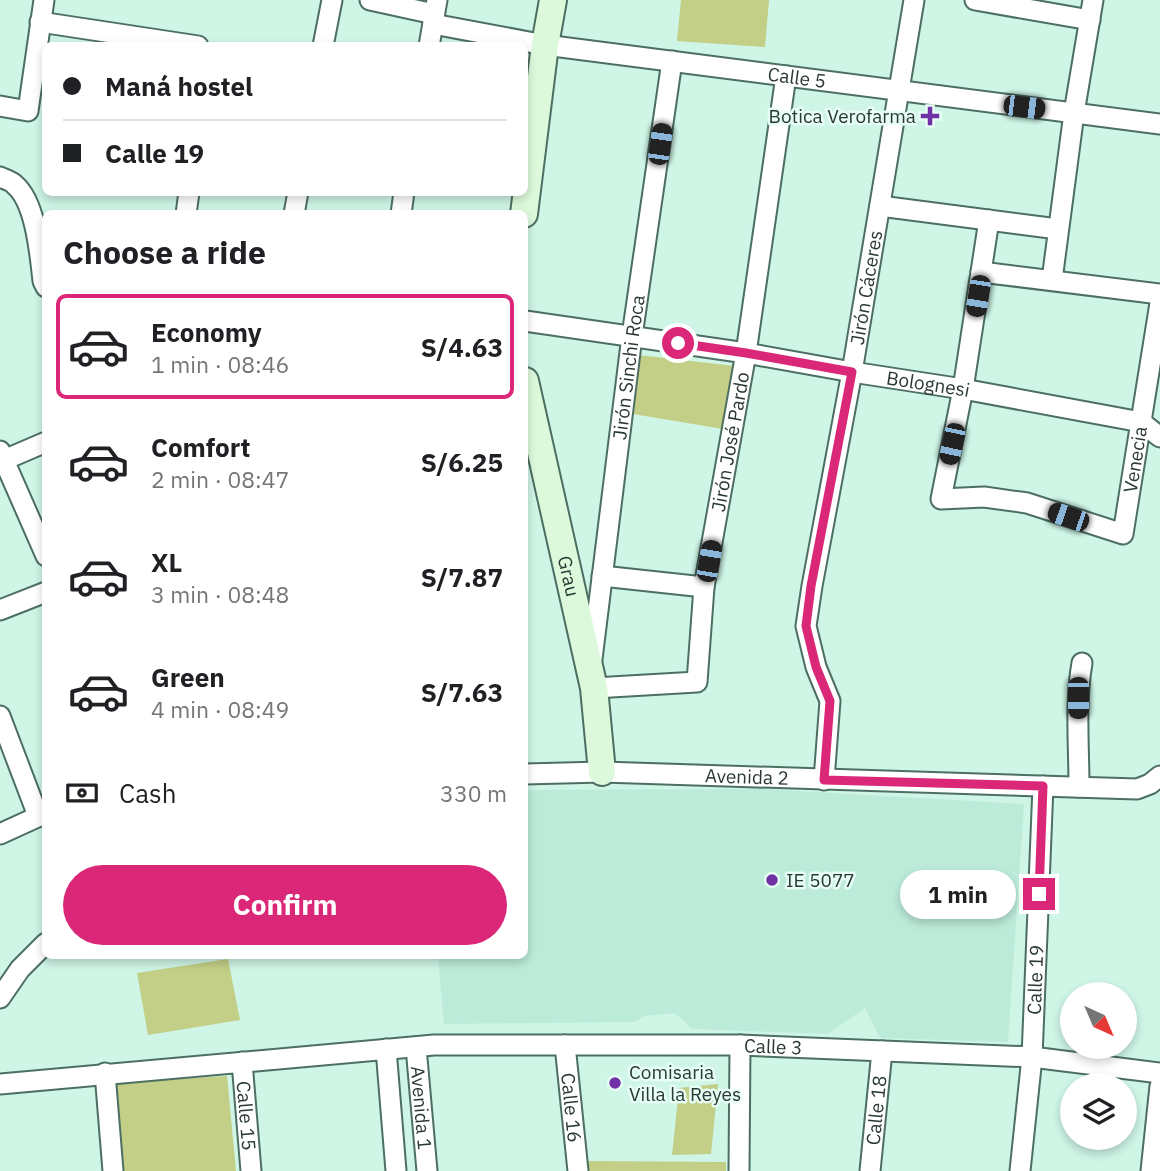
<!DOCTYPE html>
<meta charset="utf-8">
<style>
:root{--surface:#fff;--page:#f6f6f6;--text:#202124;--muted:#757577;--line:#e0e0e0;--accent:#db2777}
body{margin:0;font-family:"IBM Plex Sans",sans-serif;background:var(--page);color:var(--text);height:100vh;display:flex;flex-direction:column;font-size:26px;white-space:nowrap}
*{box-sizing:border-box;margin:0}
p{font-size:23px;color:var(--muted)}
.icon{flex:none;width:38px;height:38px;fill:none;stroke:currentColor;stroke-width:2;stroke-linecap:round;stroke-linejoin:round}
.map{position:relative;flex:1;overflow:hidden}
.sheet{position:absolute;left:42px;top:210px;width:486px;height:749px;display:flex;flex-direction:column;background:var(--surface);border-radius:10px;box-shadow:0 4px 10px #0003}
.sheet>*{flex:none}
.top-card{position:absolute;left:42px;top:42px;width:486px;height:154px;border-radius:10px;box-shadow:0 4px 10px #0003;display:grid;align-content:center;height:154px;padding:0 21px;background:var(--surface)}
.needle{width:46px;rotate:136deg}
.buttons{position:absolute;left:1060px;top:982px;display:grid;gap:14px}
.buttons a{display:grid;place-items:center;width:77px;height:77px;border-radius:50%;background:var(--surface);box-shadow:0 4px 10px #0003;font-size:35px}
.end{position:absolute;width:32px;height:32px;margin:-16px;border:9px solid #db2777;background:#fff;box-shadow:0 0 0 4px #fff}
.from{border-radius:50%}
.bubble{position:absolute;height:49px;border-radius:24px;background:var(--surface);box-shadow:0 4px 10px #0003;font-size:23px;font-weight:800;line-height:49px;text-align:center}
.car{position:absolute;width:21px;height:42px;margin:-21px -10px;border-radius:9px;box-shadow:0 0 5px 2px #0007;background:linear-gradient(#222 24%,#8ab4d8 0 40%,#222 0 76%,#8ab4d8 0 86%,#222 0)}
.top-card b{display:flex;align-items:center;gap:24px;height:66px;font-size:26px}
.top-card b+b{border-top:2px solid var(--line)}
.top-card i{width:18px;height:18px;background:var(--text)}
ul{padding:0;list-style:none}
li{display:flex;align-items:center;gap:21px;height:105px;margin:0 14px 10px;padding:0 7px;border:4px solid transparent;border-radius:10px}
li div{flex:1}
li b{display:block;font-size:26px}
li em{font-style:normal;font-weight:800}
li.on{border-color:var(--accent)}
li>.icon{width:63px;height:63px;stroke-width:1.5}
h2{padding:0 21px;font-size:32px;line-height:84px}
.pay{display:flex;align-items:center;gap:18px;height:77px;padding:0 21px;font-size:26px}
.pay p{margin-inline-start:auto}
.cta{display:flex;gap:14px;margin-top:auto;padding:14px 21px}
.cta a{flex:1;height:80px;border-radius:42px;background:var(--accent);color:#fff;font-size:28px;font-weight:800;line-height:80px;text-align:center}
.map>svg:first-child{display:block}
</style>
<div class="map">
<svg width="1160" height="1171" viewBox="0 0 1160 1171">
<rect width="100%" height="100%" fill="#cef5e6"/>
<path fill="#bcebd9" d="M761 789 1024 804 1008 1042 880 1038 865 1008 828 1034 692 1029 675 1013 645 1016 635 1022 444 1024 438 956H525V790Z"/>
<g fill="#c3ce86">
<path d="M681 0H769L765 47 677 41Z"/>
<path d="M638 355 735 366 723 429 627 413Z"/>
<path d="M228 959 240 1020 148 1035 137 973Z"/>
<path d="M227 1076 236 1171H118L111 1083Z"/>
<path d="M718 1084 711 1154 672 1155 679 1088Z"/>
<path d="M587 1161 726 1162V1171H588Z"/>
</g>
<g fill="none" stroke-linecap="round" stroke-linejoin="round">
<defs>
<g id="street">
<path d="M370 0 434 14"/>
<path d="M975 0 1090 20"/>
<path d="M40 22 198 46"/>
<path id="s1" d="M433 24 545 45 1160 124"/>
<path d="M323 46 332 0"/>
<path d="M429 46 437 0"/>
<path d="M0 106 28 111 44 0"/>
<path d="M0 177C4 179 12 181 15 185 36 203 40 255 43 281L46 287"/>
<path d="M880 206 1058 229"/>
<path d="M186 214 189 192"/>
<path d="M294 214 298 192"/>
<path d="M401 214 404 192"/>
<path id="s2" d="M989 220 963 389 941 499 984 497 1027 503 1123 534 1160 303"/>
<path d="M981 272 1160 294"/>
<path d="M1052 280 1074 113 1093 0"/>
<path id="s3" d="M525 321 746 353 852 372 963 389 1141 422 1160 437"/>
<path d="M0 451 46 556"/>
<path d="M4 460 46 442"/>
<path d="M602 576 704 587"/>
<path d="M0 610 46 592"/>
<path id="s4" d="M592 659 632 336 672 61"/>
<path id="s5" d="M594 688 697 682 704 587 746 353 786 76"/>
<path d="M0 716 38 816"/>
<path id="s6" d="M525 774 602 772 1137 789 1150 784 1160 776"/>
<path id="s7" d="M824 780 830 701 816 667 806 626 812 586 852 372 914 0"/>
<path d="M1079 787C1079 746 1075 703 1082 663"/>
<path d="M0 834 46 813"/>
<path d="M0 998 20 969 46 943"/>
<path id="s8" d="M565 1045 578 1171"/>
<path id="s9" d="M416 1047 427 1171"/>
<path d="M386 1049 396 1171"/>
<path id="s10" d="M242 1062 251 1171"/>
<path d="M105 1073 113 1171"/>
<path id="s11" d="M0 1084 434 1045H740L1032 1057 1160 1073"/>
<path d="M739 1171 740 1045"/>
<path id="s12" d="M870 1171 882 1051"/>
<path id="s13" d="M1020 1171 1032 1057 1043 786"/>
<path d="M1151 1171 1160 1086"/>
</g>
<g id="secondary">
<path d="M524 214 545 45 553 0"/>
<path id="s14" d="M525 381 594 688 602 772"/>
</g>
</defs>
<use href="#street" stroke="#4c6f62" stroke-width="23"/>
<use href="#secondary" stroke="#4c6f62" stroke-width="30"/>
<use href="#street" stroke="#fff" stroke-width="19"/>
<use href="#secondary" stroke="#ddf9dc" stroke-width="26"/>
</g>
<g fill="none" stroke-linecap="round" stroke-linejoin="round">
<path stroke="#db2777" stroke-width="9" d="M678 343 746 353 852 372 811 586 806 626 816 667 830 701 824 780 1043 786 1039 894"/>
</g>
<g fill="#7130a5" stroke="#e7fef5" stroke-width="2.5">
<path d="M926.5 105.5h7v7h7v7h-7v7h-7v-7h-7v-7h7z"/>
<circle cx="772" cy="880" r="7"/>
<circle cx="615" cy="1083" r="7"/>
</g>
<g text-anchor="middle" stroke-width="5" stroke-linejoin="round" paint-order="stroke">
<g font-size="19" fill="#2a3933" stroke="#e7fef5">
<text dy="7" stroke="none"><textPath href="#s1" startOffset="368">Calle 5</textPath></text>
<text dy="7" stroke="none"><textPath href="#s7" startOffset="502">Jirón Cáceres</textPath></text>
<text dy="7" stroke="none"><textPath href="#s4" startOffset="294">Jirón Sinchi Roca</textPath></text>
<text dy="7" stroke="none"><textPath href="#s3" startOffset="408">Bolognesi</textPath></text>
<text dy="7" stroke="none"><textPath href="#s5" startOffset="346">Jirón José Pardo</textPath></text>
<text dy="7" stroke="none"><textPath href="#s2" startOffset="546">Venecia</textPath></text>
<text dy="7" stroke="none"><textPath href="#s14" startOffset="200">Grau</textPath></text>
<text dy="7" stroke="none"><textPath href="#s6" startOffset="222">Avenida 2</textPath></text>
<text dy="7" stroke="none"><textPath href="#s13" startOffset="192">Calle 19</textPath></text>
<text dy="7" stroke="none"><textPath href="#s11" startOffset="775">Calle 3</textPath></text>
<text dy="7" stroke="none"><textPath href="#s8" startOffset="63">Calle 16</textPath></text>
<text dy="7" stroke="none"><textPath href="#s9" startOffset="61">Avenida 1</textPath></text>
<text dy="7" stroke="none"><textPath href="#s12" startOffset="61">Calle 18</textPath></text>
<text dy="7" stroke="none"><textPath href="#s10" startOffset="54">Calle 15</textPath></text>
</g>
<g font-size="19" fill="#2a3933" stroke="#e7fef5" text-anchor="start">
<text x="916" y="123" text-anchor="end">Botica Verofarma</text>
<text x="786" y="887">IE 5077</text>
<text x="629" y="1079">Comisaria<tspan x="629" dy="22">Villa la Reyes</tspan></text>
</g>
</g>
</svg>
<div class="buttons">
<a><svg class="needle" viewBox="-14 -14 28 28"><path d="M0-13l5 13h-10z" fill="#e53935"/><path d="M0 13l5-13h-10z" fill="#757577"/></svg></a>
<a><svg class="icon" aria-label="layers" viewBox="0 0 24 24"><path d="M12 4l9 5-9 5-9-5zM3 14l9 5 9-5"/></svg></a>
</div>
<i class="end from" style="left:678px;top:343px"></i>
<i class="end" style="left:1039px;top:894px"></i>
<div class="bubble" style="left:900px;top:870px;width:116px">1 min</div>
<i class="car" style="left:1024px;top:107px;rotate:97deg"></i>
<i class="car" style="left:660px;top:144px;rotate:8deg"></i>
<i class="car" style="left:978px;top:296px;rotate:189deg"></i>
<i class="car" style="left:952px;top:444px;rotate:192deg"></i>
<i class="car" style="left:1068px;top:517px;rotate:289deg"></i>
<i class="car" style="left:709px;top:561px;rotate:10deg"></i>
<i class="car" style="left:1078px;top:698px;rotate:180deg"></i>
<div class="top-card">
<b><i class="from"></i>Maná hostel</b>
<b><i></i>Calle 19</b>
</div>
<section class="sheet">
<h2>Choose a ride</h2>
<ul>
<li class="on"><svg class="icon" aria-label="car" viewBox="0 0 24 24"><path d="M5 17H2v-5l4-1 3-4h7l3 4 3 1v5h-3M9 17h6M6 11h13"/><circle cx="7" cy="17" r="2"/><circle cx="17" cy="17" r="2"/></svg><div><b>Economy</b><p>1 min · 08:46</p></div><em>S/4.63</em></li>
<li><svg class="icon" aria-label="car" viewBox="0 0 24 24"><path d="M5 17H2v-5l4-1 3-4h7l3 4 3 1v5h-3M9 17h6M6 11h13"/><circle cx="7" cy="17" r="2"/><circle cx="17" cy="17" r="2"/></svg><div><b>Comfort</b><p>2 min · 08:47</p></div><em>S/6.25</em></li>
<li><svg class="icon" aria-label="car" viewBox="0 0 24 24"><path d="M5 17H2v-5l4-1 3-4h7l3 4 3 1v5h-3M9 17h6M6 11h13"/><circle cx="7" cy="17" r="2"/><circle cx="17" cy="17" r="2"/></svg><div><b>XL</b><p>3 min · 08:48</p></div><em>S/7.87</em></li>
<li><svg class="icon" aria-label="car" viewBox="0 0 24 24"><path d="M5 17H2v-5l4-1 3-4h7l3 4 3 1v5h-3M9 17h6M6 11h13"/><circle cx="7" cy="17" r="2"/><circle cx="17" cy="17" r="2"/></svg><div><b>Green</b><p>4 min · 08:49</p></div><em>S/7.63</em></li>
</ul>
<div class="pay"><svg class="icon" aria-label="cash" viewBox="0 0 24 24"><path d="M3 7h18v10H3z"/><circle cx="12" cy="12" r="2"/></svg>Cash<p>330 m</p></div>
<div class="cta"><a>Confirm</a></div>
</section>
</div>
